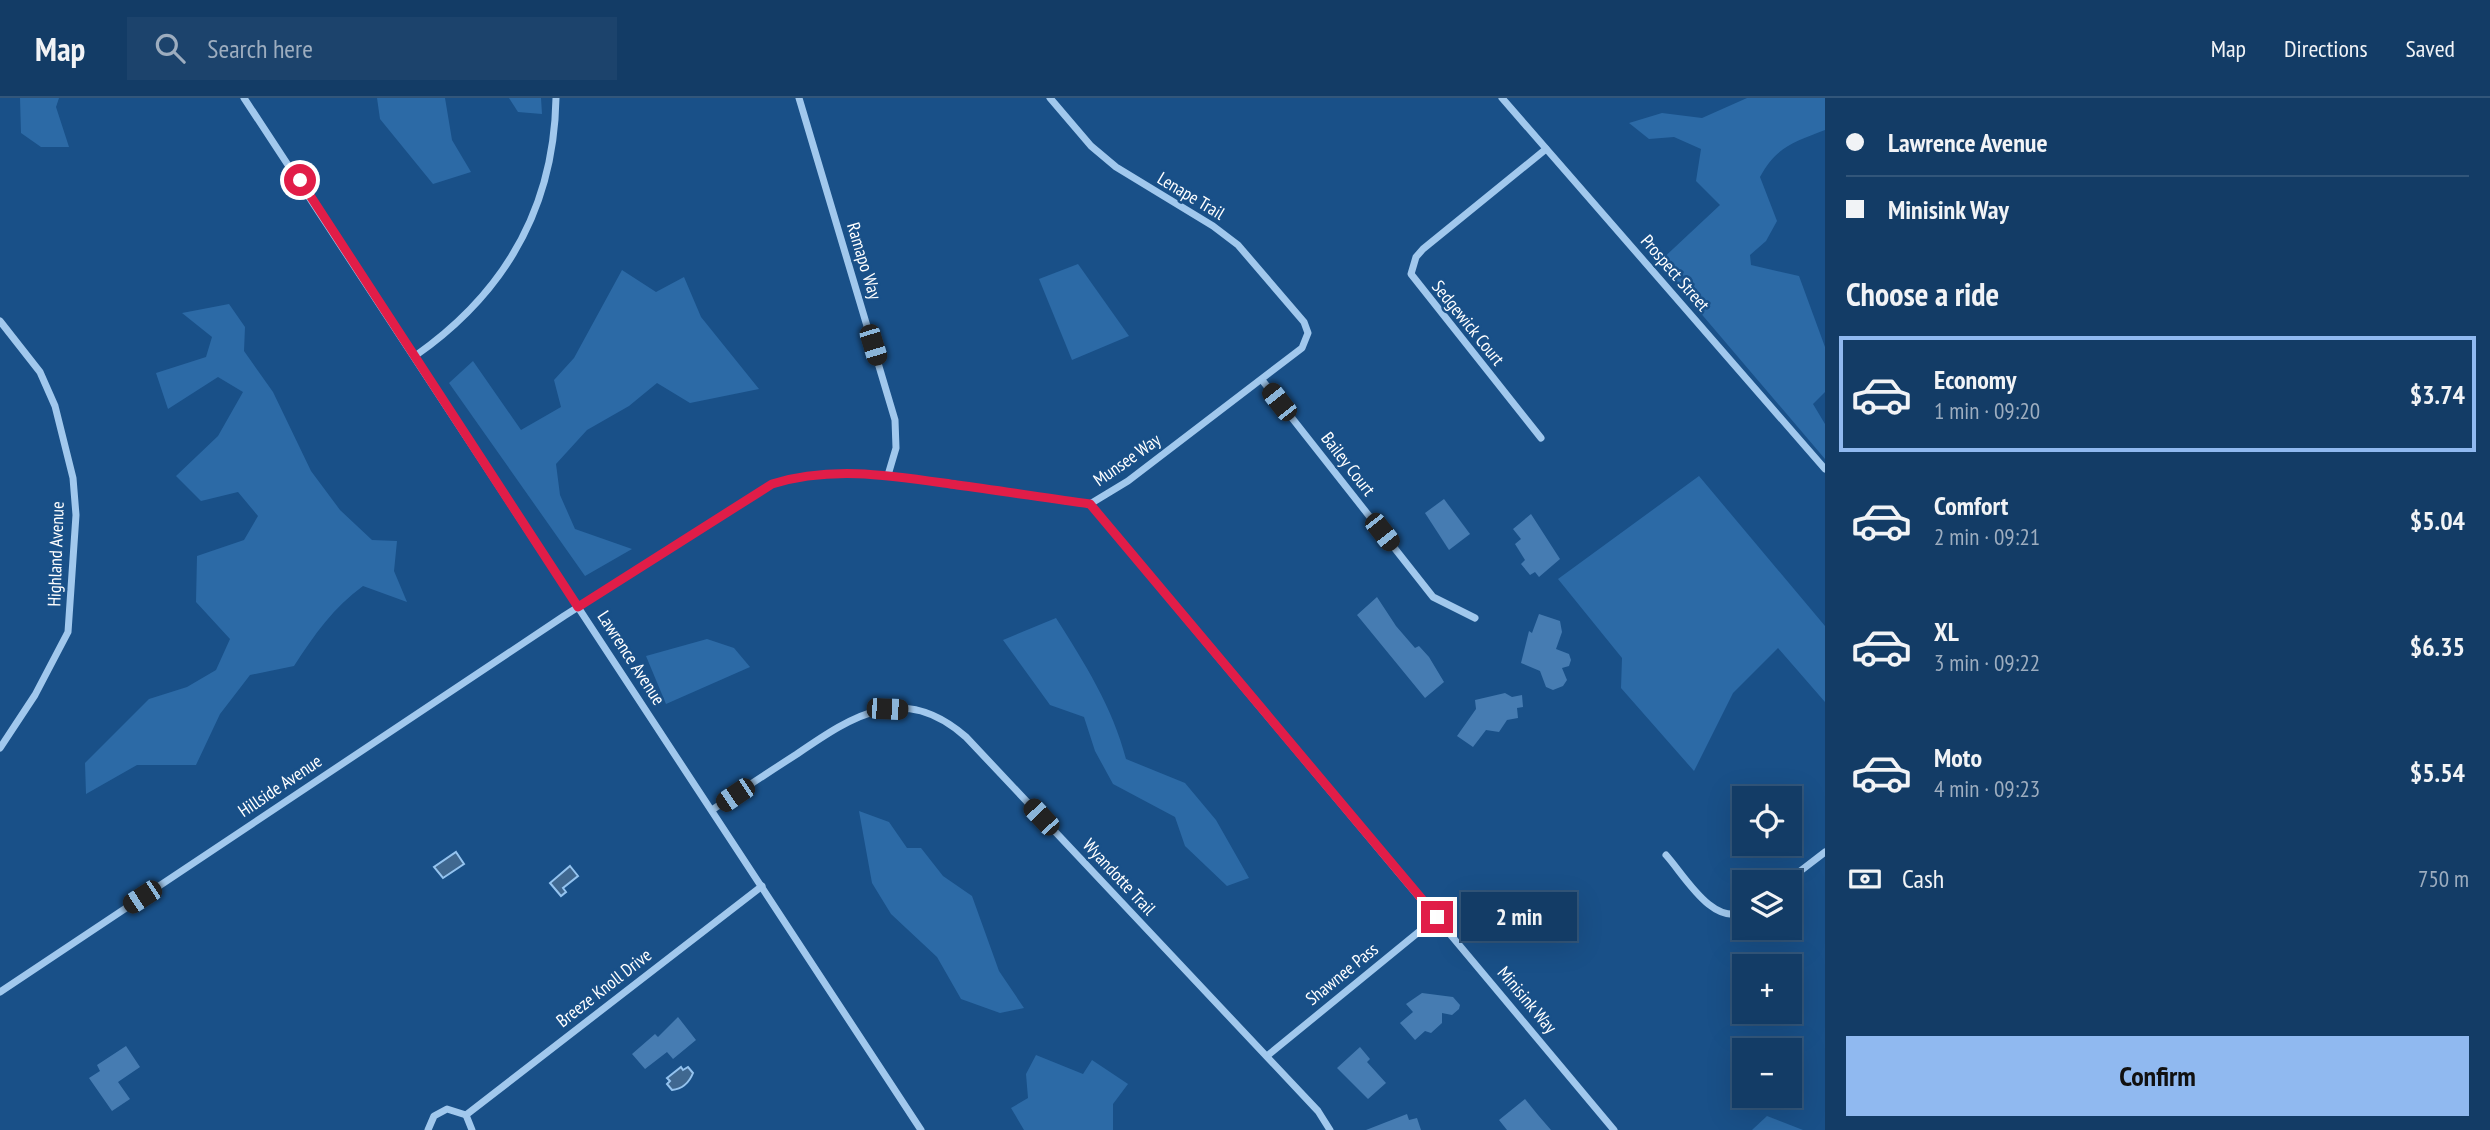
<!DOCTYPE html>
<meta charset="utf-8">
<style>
:root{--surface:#133c66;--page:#1c436c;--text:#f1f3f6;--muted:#9dadbf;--line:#32567a;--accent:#90b9f0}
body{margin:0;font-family:"PT Sans Narrow",sans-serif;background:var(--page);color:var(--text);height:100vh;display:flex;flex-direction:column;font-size:26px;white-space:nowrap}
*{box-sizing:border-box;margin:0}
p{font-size:23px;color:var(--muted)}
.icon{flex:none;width:38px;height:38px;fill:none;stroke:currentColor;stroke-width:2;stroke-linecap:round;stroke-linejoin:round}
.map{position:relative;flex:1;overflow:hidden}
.details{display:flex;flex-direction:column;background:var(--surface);width:665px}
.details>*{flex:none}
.top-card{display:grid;align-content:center;height:154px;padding:0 21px;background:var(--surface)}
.controls{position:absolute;left:1732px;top:688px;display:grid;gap:14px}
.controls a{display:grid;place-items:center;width:70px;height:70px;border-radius:0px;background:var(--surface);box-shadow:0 7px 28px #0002,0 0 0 2px var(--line);font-size:35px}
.end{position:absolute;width:32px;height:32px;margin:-16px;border:9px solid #e11d48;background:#fff;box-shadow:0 0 0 4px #fff}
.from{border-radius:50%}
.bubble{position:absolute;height:49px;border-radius:0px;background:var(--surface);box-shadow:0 7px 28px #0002,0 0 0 2px var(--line);font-size:23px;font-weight:700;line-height:49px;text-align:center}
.car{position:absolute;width:21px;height:42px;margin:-21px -10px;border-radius:9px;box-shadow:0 0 5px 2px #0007;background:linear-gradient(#222 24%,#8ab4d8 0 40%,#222 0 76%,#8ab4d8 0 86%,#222 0)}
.top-card b{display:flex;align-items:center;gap:24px;height:66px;font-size:26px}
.top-card b+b{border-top:2px solid var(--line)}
.top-card i{width:18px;height:18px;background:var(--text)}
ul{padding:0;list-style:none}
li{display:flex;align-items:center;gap:21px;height:116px;margin:0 14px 10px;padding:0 7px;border:4px solid transparent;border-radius:0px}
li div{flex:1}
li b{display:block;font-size:26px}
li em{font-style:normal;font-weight:700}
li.active{border-color:var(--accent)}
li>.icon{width:63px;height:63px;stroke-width:1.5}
h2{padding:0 21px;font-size:32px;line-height:84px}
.pay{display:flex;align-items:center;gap:18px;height:77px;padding:0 21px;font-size:26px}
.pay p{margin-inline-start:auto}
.primary-button{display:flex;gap:14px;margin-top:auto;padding:14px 21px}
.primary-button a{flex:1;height:80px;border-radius:0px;background:var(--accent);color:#111;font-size:28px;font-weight:700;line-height:80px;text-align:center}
header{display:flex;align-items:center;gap:42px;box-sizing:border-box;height:98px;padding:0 35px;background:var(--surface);border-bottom:2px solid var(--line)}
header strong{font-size:33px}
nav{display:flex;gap:38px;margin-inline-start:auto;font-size:24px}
.search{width:490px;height:63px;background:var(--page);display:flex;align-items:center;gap:18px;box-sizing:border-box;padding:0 24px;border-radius:0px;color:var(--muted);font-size:26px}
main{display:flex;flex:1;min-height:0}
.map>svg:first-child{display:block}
</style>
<header>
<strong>Map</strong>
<div class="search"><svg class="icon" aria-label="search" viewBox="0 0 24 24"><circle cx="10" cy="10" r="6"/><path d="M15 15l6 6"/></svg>Search here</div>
<nav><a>Map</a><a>Directions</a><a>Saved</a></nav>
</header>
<main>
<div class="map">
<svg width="1825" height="1032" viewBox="0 0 1825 1032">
<rect width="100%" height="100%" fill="#195088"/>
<g fill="#2c6aa6">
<path d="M20 0H59L56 9 69 49H41L21 35Z"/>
<path d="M377 0H445L452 42 471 74 433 86 380 21Z"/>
<path d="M509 0H541L542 16 518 14Z"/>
<path d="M1747 0H1825V32C1794 44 1776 49 1760 79L1777 123 1766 143 1750 157 1751 167 1799 178 1825 249V294L1813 306 1825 326V361L1658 165 1720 107 1696 83 1701 51 1674 39 1649 41 1629 25 1662 15 1702 20Z"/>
<path d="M1078 166 1129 238 1072 262 1039 181Z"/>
<path d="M622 172 656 194 684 179 701 219 759 291 690 305 657 285 629 308 587 332 556 366 560 397 575 431 632 451 585 478 449 285 473 263 521 332 561 309 554 282 574 260Z"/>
<path d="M229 206 245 229 244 253 273 294 311 373 340 412 372 442 397 443 394 473 407 504 363 488C334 509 314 537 294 568L250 577 220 616 196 667H137L86 696 85 665 149 601 187 589 216 572 230 541 196 504 197 458 244 442 258 418 238 394 201 403 176 378 218 338 243 294 218 279 168 311 156 275 206 259 212 239 182 215Z"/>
<path d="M1699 378 1825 528V604L1778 550 1733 595 1694 673 1621 590 1622 560 1558 481Z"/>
<path d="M1056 520C1085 566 1112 608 1126 661L1185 685 1216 722 1249 780 1227 788 1185 748 1175 719 1113 686 1095 653 1084 619 1050 607 1003 542Z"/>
<path d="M707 541 734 550 750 569 666 606 646 558Z"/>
<path d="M859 713 889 724 907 750H921L943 778 972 798 999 873 1024 910 1000 915 961 901 937 859 891 816 872 785Z"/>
<path d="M1036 957 1083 976 1092 962 1128 986 1113 1006V1032H1024L1011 1010 1028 1000 1026 976Z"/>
<path d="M1767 1018 1803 1032H1752Z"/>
</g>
<g fill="#406890" stroke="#94c3ef" stroke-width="2">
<path d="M456 754 464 766 443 780 434 769Z"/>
<path d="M570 768 578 778 563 790 566 794 561 798 550 785Z"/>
<path d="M681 969 683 972 688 969 693 975C689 985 682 991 672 992L667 986 670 983 667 980Z"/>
</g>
<g fill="#467cb2">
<path d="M1444 401 1470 436 1449 452 1425 415Z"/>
<path d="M1531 416 1560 461 1539 479 1535 474 1530 477 1521 466 1525 462 1515 446 1521 441 1513 431Z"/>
<path d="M1377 499 1396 528 1415 550 1419 548 1429 559 1444 584 1425 600 1357 517Z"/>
<path d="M1539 516 1560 523 1562 534 1556 551 1569 556 1571 562 1569 568 1562 570 1567 582 1563 588 1553 592 1546 589 1540 573 1521 565 1529 533 1532 535Z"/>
<path d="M1505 595 1512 599 1522 597 1523 609 1517 610 1518 620 1507 622 1499 634 1486 632 1473 649 1457 638 1476 611 1475 602Z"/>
<path d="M1422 895 1453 899 1460 907 1459 911 1452 917 1442 915V925L1431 935 1425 933 1415 942 1400 925 1413 914 1406 906Z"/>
<path d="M678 919 696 942 673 961 667 954 645 971 632 956 655 936 658 939Z"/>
<path d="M126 948 140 969 118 984 130 1001 112 1013 89 980 100 973 97 967Z"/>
<path d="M1360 949 1370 961 1367 964 1386 985 1368 1001 1337 970Z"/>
<path d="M1525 1001 1538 1017 1551 1032H1507L1499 1022Z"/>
<path d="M1407 1016 1409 1022 1417 1020 1421 1032H1366Z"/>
</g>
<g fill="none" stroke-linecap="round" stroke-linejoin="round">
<g stroke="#a1c8ed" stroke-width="7">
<path d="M244 0 921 1032"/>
<path d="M799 0 895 322 896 350 888 377"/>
<path d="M1502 0 1825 371"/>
<path d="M0 223 40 274 55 308 73 380 76 417 68 534 35 597 0 650"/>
<path d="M415 258C505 195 554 111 556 0"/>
<path d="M1262 282 1433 499 1475 520"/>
<path d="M1541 340 1411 176 1416 159 1423 151 1546 51"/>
<path d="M1090 406 1614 1032"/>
<path d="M712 712C740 693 769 674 797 656 854 617 903 584 966 639L1318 1013 1330 1032"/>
<path d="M1666 757C1685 778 1712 828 1745 814"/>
<path d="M1786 784 1825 754"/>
<path d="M0 894 564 518 772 386C833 367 894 378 957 387 1002 393 1046 400 1090 406L1128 383 1302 250 1308 235 1304 224 1238 147 1213 128 1116 69 1091 48 1050 0"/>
<path d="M1267 958 1437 819"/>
<path d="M466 1017 762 788"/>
<path d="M428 1032 434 1018 447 1011 466 1017 472 1032"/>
</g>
</g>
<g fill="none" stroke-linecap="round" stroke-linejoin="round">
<path stroke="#e11d48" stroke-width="9" d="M300 82 578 509 772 386C833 367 894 378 957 387 1002 393 1046 400 1090 406L1437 819"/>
</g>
<g text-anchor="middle" stroke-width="5" stroke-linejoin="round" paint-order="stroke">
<g font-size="18" fill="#fff" stroke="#195088">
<text transform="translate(1191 98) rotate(31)" y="6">Lenape Trail</text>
<text transform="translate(864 163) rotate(73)" y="6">Ramapo Way</text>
<text transform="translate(1675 175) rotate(49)" y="6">Prospect Street</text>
<text transform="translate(1468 225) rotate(51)" y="6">Sedgewick Court</text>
<text transform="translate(1127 362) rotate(-35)" y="6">Munsee Way</text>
<text transform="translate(1348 366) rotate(52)" y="6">Bailey Court</text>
<text transform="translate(56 456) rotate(-88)" y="6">Highland Avenue</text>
<text transform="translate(631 560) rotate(57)" y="6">Lawrence Avenue</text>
<text transform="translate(280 688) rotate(-34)" y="6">Hillside Avenue</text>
<text transform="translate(1119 779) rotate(47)" y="6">Wyandotte Trail</text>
<text transform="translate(1342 876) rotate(-39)" y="6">Shawnee Pass</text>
<text transform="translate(604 890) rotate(-38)" y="6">Breeze Knoll Drive</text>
<text transform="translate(1527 902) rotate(50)" y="6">Minisink Way</text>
</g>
</g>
</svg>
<div class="controls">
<a><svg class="icon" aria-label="locate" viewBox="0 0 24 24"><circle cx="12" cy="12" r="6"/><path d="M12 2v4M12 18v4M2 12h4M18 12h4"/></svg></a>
<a><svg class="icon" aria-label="layers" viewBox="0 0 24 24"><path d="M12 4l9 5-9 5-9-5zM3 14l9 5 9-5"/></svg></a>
<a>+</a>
<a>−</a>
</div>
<i class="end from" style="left:300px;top:82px"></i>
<i class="end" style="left:1437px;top:819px"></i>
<div class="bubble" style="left:1461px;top:794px;width:116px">2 min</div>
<i class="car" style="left:873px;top:247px;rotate:163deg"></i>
<i class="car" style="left:1279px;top:304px;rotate:322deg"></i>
<i class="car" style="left:1382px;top:434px;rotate:142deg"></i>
<i class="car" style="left:887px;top:611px;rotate:92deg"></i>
<i class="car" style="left:735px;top:697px;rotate:236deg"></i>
<i class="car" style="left:1041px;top:719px;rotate:317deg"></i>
<i class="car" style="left:142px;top:799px;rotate:237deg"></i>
</div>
<section class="details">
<div class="top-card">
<b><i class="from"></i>Lawrence Avenue</b>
<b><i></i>Minisink Way</b>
</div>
<h2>Choose a ride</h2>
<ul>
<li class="active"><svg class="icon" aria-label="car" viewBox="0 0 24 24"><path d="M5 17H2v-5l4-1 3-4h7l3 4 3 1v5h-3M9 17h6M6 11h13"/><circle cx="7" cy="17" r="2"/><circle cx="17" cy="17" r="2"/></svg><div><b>Economy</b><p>1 min · 09:20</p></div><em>$3.74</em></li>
<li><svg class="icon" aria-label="car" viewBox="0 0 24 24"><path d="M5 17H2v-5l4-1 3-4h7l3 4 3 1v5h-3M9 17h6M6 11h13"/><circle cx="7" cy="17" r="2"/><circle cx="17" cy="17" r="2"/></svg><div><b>Comfort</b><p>2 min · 09:21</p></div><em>$5.04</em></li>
<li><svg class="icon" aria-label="car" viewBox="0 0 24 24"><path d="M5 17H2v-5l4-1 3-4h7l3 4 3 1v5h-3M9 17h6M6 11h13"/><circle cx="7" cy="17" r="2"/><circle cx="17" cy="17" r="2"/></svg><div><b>XL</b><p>3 min · 09:22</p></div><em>$6.35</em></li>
<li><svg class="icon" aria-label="car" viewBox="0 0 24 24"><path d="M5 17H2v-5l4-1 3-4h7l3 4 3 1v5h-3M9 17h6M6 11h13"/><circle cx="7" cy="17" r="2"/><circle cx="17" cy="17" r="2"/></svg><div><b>Moto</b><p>4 min · 09:23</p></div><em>$5.54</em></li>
</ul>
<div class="pay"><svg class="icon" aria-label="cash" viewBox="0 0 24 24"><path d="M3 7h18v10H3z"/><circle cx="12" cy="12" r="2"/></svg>Cash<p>750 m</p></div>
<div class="primary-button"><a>Confirm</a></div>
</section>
</main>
